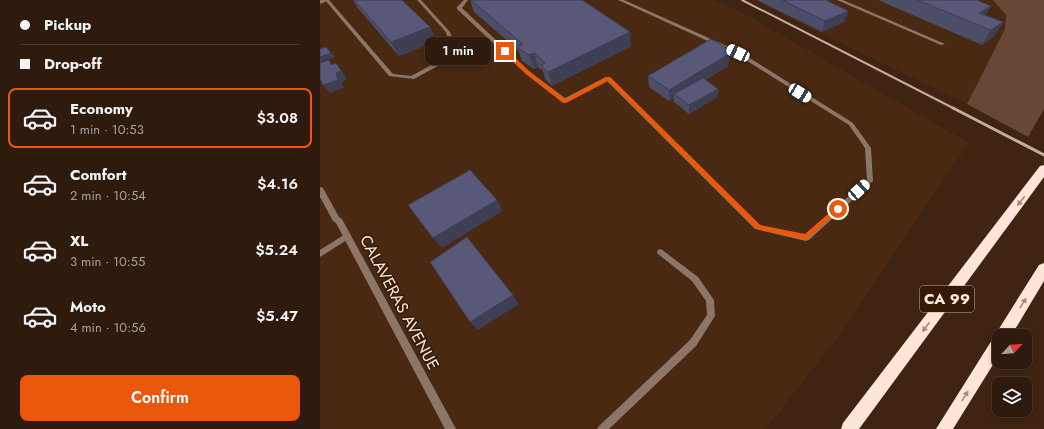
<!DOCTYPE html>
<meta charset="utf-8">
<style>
:root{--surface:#2f1b0d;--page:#372416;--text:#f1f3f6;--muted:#a7a19d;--line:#4a392e;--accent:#ea580c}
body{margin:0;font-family:Jost,sans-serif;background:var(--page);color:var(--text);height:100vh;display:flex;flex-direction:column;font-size:15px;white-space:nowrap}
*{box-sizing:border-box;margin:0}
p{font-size:13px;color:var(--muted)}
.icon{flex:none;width:22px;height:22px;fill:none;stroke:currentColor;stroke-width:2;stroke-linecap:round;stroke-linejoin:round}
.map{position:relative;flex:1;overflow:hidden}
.drawer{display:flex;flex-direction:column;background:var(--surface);width:320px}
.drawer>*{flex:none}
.guide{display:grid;align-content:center;height:88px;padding:0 20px;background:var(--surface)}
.needle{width:26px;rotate:64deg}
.fabs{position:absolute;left:672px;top:329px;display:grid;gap:8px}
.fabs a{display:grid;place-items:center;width:40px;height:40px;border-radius:8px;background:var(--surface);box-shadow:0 2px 6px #0003,0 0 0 1px var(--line);font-size:20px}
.end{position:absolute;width:18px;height:18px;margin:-9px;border:5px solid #ea580c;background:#fff;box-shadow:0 0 0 2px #fff}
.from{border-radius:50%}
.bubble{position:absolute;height:28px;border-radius:8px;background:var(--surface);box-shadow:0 2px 6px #0003,0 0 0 1px var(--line);font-size:13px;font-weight:600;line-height:28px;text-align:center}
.car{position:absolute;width:12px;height:24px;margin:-12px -6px;border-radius:5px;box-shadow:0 0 3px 1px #0007;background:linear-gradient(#fff 24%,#345 0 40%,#fff 0 76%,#345 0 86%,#fff 0)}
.guide b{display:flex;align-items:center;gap:14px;height:38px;font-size:15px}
.guide b+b{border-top:1px solid var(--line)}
.guide i{width:10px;height:10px;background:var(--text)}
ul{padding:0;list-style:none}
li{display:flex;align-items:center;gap:12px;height:60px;margin:0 8px 6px;padding:0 12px;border:2px solid transparent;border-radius:8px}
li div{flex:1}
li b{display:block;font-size:15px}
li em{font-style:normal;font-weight:600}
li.active{border-color:var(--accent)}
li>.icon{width:36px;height:36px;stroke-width:1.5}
.button{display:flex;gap:8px;margin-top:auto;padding:8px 20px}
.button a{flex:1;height:46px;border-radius:8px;background:var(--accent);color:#fff;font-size:16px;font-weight:600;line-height:46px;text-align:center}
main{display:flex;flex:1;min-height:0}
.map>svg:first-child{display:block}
</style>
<main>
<section class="drawer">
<div class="guide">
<b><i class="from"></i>Pickup</b>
<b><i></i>Drop-off</b>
</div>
<ul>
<li class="active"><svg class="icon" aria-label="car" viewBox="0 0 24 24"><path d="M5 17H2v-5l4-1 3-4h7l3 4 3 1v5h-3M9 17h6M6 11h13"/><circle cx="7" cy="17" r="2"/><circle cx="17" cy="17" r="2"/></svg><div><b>Economy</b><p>1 min · 10:53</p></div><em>$3.08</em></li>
<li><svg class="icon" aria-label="car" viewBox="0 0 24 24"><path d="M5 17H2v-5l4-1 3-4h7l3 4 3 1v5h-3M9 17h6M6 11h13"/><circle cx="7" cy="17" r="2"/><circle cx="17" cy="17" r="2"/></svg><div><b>Comfort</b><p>2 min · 10:54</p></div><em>$4.16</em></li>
<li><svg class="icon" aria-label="car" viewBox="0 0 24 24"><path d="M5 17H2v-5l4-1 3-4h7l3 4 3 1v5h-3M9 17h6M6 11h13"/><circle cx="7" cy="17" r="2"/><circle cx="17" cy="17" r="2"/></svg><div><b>XL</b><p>3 min · 10:55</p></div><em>$5.24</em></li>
<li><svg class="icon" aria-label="car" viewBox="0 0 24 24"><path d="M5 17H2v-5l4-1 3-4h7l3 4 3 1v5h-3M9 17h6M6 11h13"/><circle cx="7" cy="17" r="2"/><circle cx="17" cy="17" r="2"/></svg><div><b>Moto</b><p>4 min · 10:56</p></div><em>$5.47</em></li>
</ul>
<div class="button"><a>Confirm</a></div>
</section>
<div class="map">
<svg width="724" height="429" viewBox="0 0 724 429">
<rect width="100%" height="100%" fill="#3f2411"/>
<g fill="#492911">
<path d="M0 0H393L425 14 649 143 514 342 446 429H0Z"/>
<path d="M431 0H673L686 15 685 29 647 104Z"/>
</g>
<path fill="#654936" d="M673 0H724V109L708 137 647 104 685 29 686 15Z"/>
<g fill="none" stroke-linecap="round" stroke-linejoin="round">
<g fill="#8c7667" fill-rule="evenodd">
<path d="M5 0H9L73 74 91 76 132 54 126 32 97 0H101L130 32 138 55 94 79 69 76Z"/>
<path d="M144 0H148L142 8 210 72 245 98 286 77H290L440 225 485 235 547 180 545 148 529 125 416 54 298 0H304L420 52 533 123 551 148 553 181 489 240 486 241 435 229 287 81 247 102H243L206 74 137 9V7Z"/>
<path d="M517 0H523L625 44 621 45Z"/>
<path d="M27 233 30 234 31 236 30 238 0 257V250Z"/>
<path d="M341 249 378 277 394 300 395 316 376 346 289 429H277L279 426 370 340 387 315 386 301 372 281 338 254 337 252 338 250Z"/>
</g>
<path fill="#8c7667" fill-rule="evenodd" d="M0 187 3 188 19 217 22 219 136 429H125L16 223 13 221 0 197Z"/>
<path fill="#8c7667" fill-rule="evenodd" d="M0 0H10L0 4Z"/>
<g fill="#fce6d7" fill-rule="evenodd">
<path d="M724 165V177L539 429H521L523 423 720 166Z"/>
<path d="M724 263V281L691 336H679V355L633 429H616L719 265Z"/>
</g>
<path stroke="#c2ae9f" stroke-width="2" d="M422 0 635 109"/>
<path stroke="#c2ae9f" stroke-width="3" d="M633 108 724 155"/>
</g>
<g fill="#4c4d67">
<path d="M33 0H82L117 41 79 56 37 7Z"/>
<path d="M150 0H262L311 46 232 86 225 79 223 71 218 67 214 69 202 61 198 50 154 12Z"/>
<path d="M437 0H506L528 11 524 22 502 32Z"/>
<path d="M558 0H657L671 6 665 15 683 22 674 36 662 45Z"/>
<path d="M410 50 409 62H408V66L385 80 398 89 397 97 369 114 354 102V98L349 101 329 87 328 76Z"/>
</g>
<g fill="#3e3e54">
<path d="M671 6 663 20 659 13Z"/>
<path d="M528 11 524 22 502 32 505 21Z"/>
<path d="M683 22 674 36 662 45 671 30Z"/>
<path d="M110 27 117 41 79 56 71 42Z"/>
<path d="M310 32 311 46 232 86 228 72Z"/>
<path d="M410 50 409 62H408V66L357 96 354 94V98L349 101V90Z"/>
<path d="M11 53 15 57 0 63V57Z"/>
<path d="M214 53 218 67 214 69 209 55Z"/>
<path d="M9 60 15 68 16 63 22 71 27 79 22 82 24 88 10 93 3 85Z"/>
<path d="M398 89 397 97 369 114V105Z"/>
<path d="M177 200 183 211 122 248 113 238Z"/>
<path d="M193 295 199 304 158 330 150 322Z"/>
</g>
<g fill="#585978" stroke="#3e3e54">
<path d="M34 0H82L110 27 71 42Z"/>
<path d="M151 0H262L310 32 228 72 221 65 225 63 214 53 209 55 197 47 203 44Z"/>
<path d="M462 0H506L528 11 505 21Z"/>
<path d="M597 0H657L671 6 659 13 683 22 671 30Z"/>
<path d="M391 39 410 50 406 52 409 54 349 90 328 76Z"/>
<path d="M6 47 11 53 0 57V49Z"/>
<path d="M9 60 11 65 16 63 21 71 16 73 18 80 3 85 0 79V63Z"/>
<path d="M383 78 398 89 369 105 354 94Z"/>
<path d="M150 170 177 200 113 238 88 205Z"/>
<path d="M147 237 193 295 150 322 110 262Z"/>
</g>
<defs><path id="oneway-solid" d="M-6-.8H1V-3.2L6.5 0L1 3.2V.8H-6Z"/></defs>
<g fill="#a28b7a">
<use href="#oneway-solid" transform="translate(701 201) rotate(127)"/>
<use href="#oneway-solid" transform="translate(703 303) rotate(-58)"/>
<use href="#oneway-solid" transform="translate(606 327) rotate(127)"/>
<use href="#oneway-solid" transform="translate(645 396) rotate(-58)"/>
</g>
<path fill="#ea580c" d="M183 50H187L210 72 245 99 286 77H290L440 225 485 234 516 207H518L521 209 486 240 436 229 288 81 246 103H243L206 74 183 52Z"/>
<g text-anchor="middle" stroke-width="3" stroke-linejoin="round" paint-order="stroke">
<rect fill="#341b08" stroke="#c1ad9e" stroke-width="1" x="600" y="286" width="54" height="26" rx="3"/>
<g font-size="15" font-weight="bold" fill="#fdebdf">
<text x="627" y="304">CA 99</text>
</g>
<g font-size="16" fill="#fdebdf" stroke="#341b08">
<text transform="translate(80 302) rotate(62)" y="6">CALAVERAS AVENUE</text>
</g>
</g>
</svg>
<div class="fabs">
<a><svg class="needle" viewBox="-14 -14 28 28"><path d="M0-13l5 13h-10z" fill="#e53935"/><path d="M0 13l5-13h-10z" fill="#a7a19d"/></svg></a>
<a><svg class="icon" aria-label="layers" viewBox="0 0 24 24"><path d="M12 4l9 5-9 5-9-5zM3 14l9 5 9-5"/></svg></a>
</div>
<i class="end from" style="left:518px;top:209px"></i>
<i class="end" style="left:185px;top:51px"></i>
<div class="bubble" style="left:105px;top:37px;width:66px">1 min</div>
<i class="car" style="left:418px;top:53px;rotate:295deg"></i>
<i class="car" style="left:480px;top:93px;rotate:122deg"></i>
<i class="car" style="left:539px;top:190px;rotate:48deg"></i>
</div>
</main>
